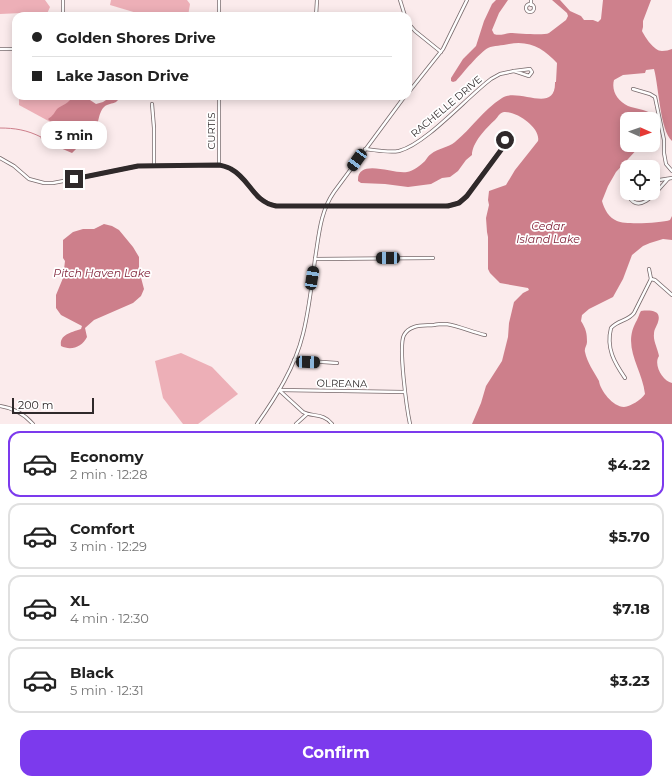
<!DOCTYPE html>
<meta charset="utf-8">
<style>
:root{--surface:#fff;--page:#f6f6f6;--text:#222;--muted:#767676;--line:#e0e0e0;--accent:#7c3aed}
body{margin:0;font-family:Montserrat,sans-serif;background:var(--page);color:var(--text);height:100vh;display:flex;flex-direction:column;font-size:15px;white-space:nowrap}
*{box-sizing:border-box;margin:0}
p{font-size:13px;color:var(--muted)}
.icon{flex:none;width:22px;height:22px;fill:none;stroke:currentColor;stroke-width:2;stroke-linecap:round;stroke-linejoin:round}
.map{position:relative;height:424px;overflow:hidden}
.details{display:flex;flex-direction:column;background:var(--surface);flex:1}
.details>*{flex:none}
.top-card{position:absolute;left:12px;top:12px;width:400px;height:88px;border-radius:12px;box-shadow:0 2px 10px #0003;display:grid;align-content:center;height:88px;padding:0 20px;background:var(--surface)}
.needle{width:26px;rotate:92deg}
.controls{position:absolute;left:620px;top:112px;display:grid;gap:8px}
.controls a{display:grid;place-items:center;width:40px;height:40px;border-radius:8px;background:var(--surface);box-shadow:0 2px 10px #0003;font-size:20px}
.scale{position:absolute;left:12px;bottom:10px;width:82px;box-sizing:border-box;padding-left:4px;border:2px solid #2f292a;border-top:0;font-size:11px;line-height:14px;white-space:nowrap;color:#2f292a;-webkit-text-stroke:3px #fff;paint-order:stroke}
.end{position:absolute;width:18px;height:18px;margin:-9px;border:5px solid #2f292a;background:#fff;box-shadow:0 0 0 2px #fff}
.from{border-radius:50%}
.bubble{position:absolute;height:28px;border-radius:12px;background:var(--surface);box-shadow:0 2px 10px #0003;font-size:13px;font-weight:700;line-height:28px;text-align:center}
.car{position:absolute;width:12px;height:24px;margin:-12px -6px;border-radius:5px;box-shadow:0 0 3px 1px #0007;background:linear-gradient(#222 24%,#8ab4d8 0 40%,#222 0 76%,#8ab4d8 0 86%,#222 0)}
.top-card b{display:flex;align-items:center;gap:14px;height:38px;font-size:15px}
.top-card b+b{border-top:1px solid var(--line)}
.top-card i{width:10px;height:10px;background:var(--text)}
ul{padding:7px 0 0;list-style:none}
li{display:flex;align-items:center;gap:12px;height:66px;margin:0 8px 6px;padding:0 12px;border:2px solid var(--line);border-radius:12px}
li div{flex:1}
li b{display:block;font-size:15px}
li em{font-style:normal;font-weight:700}
li.active{border-color:var(--accent)}
li>.icon{width:36px;height:36px;stroke-width:1.5}
.action{display:flex;gap:8px;margin-top:auto;padding:8px 20px}
.action a{flex:1;height:46px;border-radius:12px;background:var(--accent);color:#fff;font-size:16px;font-weight:700;line-height:46px;text-align:center}
.map>svg:first-child{display:block}
</style>
<div class="map">
<svg width="672" height="424" viewBox="0 0 672 424">
<rect width="100%" height="100%" fill="#fbebec"/>
<g fill="#edafb7">
<path d="M0 0H45L50 7 46 16H26L22 13 0 14Z"/>
<path d="M111 0H187L190 4 188 16H147L110 5Z"/>
<path d="M19 96H78L54 124 19 105Z"/>
<path d="M181 353 212 367 238 394 198 424H183L163 398 155 361Z"/>
</g>
<g fill="#cd7f8b">
<path d="M496 0H508L499 13 492 30 494 34C499 36 504 34 510 33 518 33 543 36 549 33L566 20 568 16 567 13 552 0H560L570 11 581 16 584 20H593L598 22 601 19 603 0H651L643 21V27L642 31C645 37 654 51 662 51 666 51 669 50 672 49V141C660 130 659 88 654 69L646 70 645 73 623 75 614 80C611 91 618 101 628 106 636 109 644 109 652 114V119H627V145H641L616 172 608 186 602 201C604 209 609 218 617 221 625 225 662 223 670 220L672 216V240L663 239 650 243 643 246 632 255 623 279 613 297 589 309 582 315 581 321C586 329 587 333 587 342 587 346 584 348 585 352 587 362 594 372 599 381 600 390 613 407 624 407 631 406 641 400 645 394 642 367 621 347 637 320 639 316 639 314 641 311 650 310 662 310 658 322 657 326 654 329 654 334 653 341 658 349 659 356 653 365 663 381 672 383V424H472L481 403 486 386 502 361 508 337 509 323 514 302 523 293 529 290 528 288 500 283 490 273 488 269V237L487 232 486 218 489 205 488 200 489 191 506 185 515 170 538 141C541 128 517 111 504 112 499 113 498 117 495 120 486 128 472 143 472 155L466 160 458 171 450 177 442 178 431 184 408 187 385 184 361 183 358 181C357 157 395 175 407 172 413 171 421 165 425 161 427 158 428 156 431 154 438 148 448 148 455 142 472 128 483 110 502 98 518 87 556 115 555 82H556L557 63C544 49 530 40 509 44 502 46 494 45 488 48 479 53 463 73 456 81L453 82 451 81V78L463 59 476 46 484 21 492 4Z"/>
<path d="M72 96H88L90 100 96 104 103 102 106 100H118C115 104 111 103 107 105 98 109 99 124 95 132L98 134 91 136 84 143 77 148 72 153 58 147 51 140 47 141 40 138 48 131 50 121 48 119C53 116 54 113 57 109 62 105 70 103 72 96Z"/>
<path d="M104 224 112 226 119 230 133 247 139 257V270L144 289 141 296 133 303 94 320 85 328 87 337C82 347 71 351 61 346 59 334 73 332 81 329L82 326 61 315 56 308V295L63 278 65 261 63 258V240L73 232 83 229H94Z"/>
</g>
<g fill="none" stroke-linecap="round" stroke-linejoin="round">
<path stroke="#cd7f8b" stroke-width="1" d="M0 128C15 128 27 130 41 137"/>
<defs>
<g id="minor">
<path d="M63 0V16"/>
<path d="M219 0V16"/>
<path d="M400 0 405 16"/>
<circle cx="530" cy="8" r="4"/>
<path d="M531 5V0"/>
<path d="M316 16 317 0"/>
<path d="M408 23 415 31 441 52"/>
<path d="M0 49H16"/>
<path d="M530 69 532 72 529 76 514 71Z"/>
<path d="M633 89 650 94 655 97 664 140V153L666 164 672 171"/>
<path d="M408 93 443 49 467 0"/>
<path d="M152 104 154 128V165"/>
<path d="M508 136 512 137V142L501 150 505 139Z"/>
<path d="M365 149C376 150 388 153 399 151 426 144 467 97 491 79L500 74 514 71"/>
<path d="M0 158 14 166 29 179 44 183H53L74 179 138 166 219 165C223 166 228 167 231 169 250 179 253 202 277 206H446L456 204 464 199 501 150"/>
<path d="M219 165V96"/>
<path d="M653 181 672 178"/>
<path d="M630 193 629 197C641 216 660 187 668 179"/>
<path d="M315 259 433 258"/>
<path d="M649 269 651 279"/>
<path d="M651 279 655 280 672 295"/>
<path d="M294 360 337 363"/>
<path d="M625 378C614 362 606 348 611 328 618 320 628 321 634 313L651 279"/>
<path d="M279 390 404 392"/>
<path d="M280 391 303 412C312 417 324 413 332 424"/>
<path d="M0 406C14 408 24 414 33 424"/>
<path d="M257 424C276 397 295 367 303 334 309 310 312 284 315 259 319 235 320 212 334 192L405 96"/>
<path d="M296 424 307 414"/>
<path d="M410 424C407 410 398 346 404 335 410 324 423 326 434 325 438 324 443 324 446 324 459 326 472 332 485 335"/>
</g>
</defs>
<use href="#minor" stroke="#77696b" stroke-width="4"/>
<use href="#minor" stroke="#fff" stroke-width="2.5"/>
</g>
<g fill="none" stroke-linecap="round" stroke-linejoin="round">
<path stroke="#2f292a" stroke-width="5" d="M74 179 138 166 219 165C223 166 228 167 231 169 250 179 253 202 276 206H448L459 203 467 196 501 150 505 140"/>
</g>
<g text-anchor="middle" stroke-width="3.5" stroke-linejoin="round" paint-order="stroke">
<g font-size="10" fill="#2f292a" stroke="#fff">
<text transform="translate(446 106) rotate(-40)" y="4">RACHELLE DRIVE</text>
<text transform="translate(211 131) rotate(-90)" y="4">CURTIS</text>
<text transform="translate(342 383) rotate(1)" y="4">OLREANA</text>
</g>
<g font-size="11" font-style="italic" fill="#83263c" stroke="#fff">
<text x="548" y="230">Cedar<tspan x="548" dy="13">Island Lake</tspan></text>
<text x="102" y="277">Pitch Haven Lake</text>
</g>
</g>
</svg>
<div class="controls">
<a><svg class="needle" viewBox="-14 -14 28 28"><path d="M0-13l5 13h-10z" fill="#e53935"/><path d="M0 13l5-13h-10z" fill="#767676"/></svg></a>
<a><svg class="icon" aria-label="locate" viewBox="0 0 24 24"><circle cx="12" cy="12" r="6"/><path d="M12 2v4M12 18v4M2 12h4M18 12h4"/></svg></a>
</div>
<div class="scale">200 m</div>
<i class="end from" style="left:505px;top:140px"></i>
<i class="end" style="left:74px;top:179px"></i>
<div class="bubble" style="left:41px;top:121px;width:66px">3 min</div>
<i class="car" style="left:357px;top:160px;rotate:216deg"></i>
<i class="car" style="left:388px;top:258px;rotate:270deg"></i>
<i class="car" style="left:312px;top:278px;rotate:9deg"></i>
<i class="car" style="left:308px;top:362px;rotate:92deg"></i>
<div class="top-card">
<b><i class="from"></i>Golden Shores Drive</b>
<b><i></i>Lake Jason Drive</b>
</div>
</div>
<section class="details">
<ul>
<li class="active"><svg class="icon" aria-label="car" viewBox="0 0 24 24"><path d="M5 17H2v-5l4-1 3-4h7l3 4 3 1v5h-3M9 17h6M6 11h13"/><circle cx="7" cy="17" r="2"/><circle cx="17" cy="17" r="2"/></svg><div><b>Economy</b><p>2 min · 12:28</p></div><em>$4.22</em></li>
<li><svg class="icon" aria-label="car" viewBox="0 0 24 24"><path d="M5 17H2v-5l4-1 3-4h7l3 4 3 1v5h-3M9 17h6M6 11h13"/><circle cx="7" cy="17" r="2"/><circle cx="17" cy="17" r="2"/></svg><div><b>Comfort</b><p>3 min · 12:29</p></div><em>$5.70</em></li>
<li><svg class="icon" aria-label="car" viewBox="0 0 24 24"><path d="M5 17H2v-5l4-1 3-4h7l3 4 3 1v5h-3M9 17h6M6 11h13"/><circle cx="7" cy="17" r="2"/><circle cx="17" cy="17" r="2"/></svg><div><b>XL</b><p>4 min · 12:30</p></div><em>$7.18</em></li>
<li><svg class="icon" aria-label="car" viewBox="0 0 24 24"><path d="M5 17H2v-5l4-1 3-4h7l3 4 3 1v5h-3M9 17h6M6 11h13"/><circle cx="7" cy="17" r="2"/><circle cx="17" cy="17" r="2"/></svg><div><b>Black</b><p>5 min · 12:31</p></div><em>$3.23</em></li>
</ul>
<div class="action"><a>Confirm</a></div>
</section>
